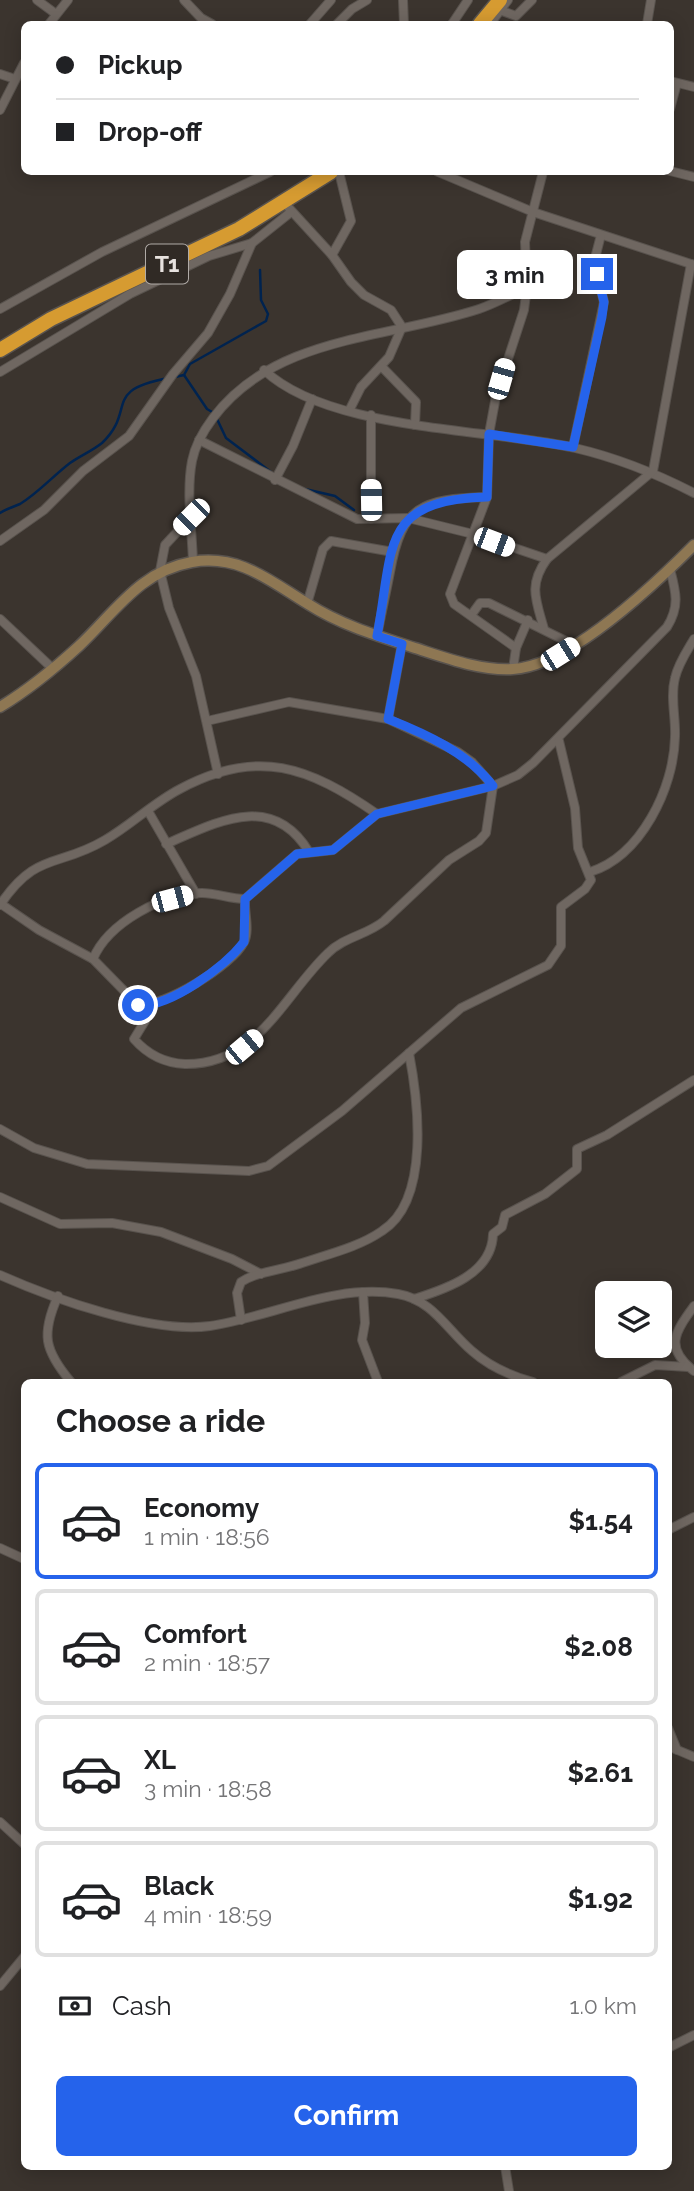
<!DOCTYPE html>
<meta charset="utf-8">
<style>
:root{--surface:#fff;--page:#f2f2f2;--text:#202124;--muted:#757577;--line:#e0e0e0;--accent:#2563eb}
body{margin:0;font-family:Raleway,sans-serif;background:var(--page);color:var(--text);height:100vh;display:flex;flex-direction:column;font-size:26px;white-space:nowrap}
*{box-sizing:border-box;margin:0}
p{font-size:23px;color:var(--muted)}
.icon{flex:none;width:38px;height:38px;fill:none;stroke:currentColor;stroke-width:2;stroke-linecap:round;stroke-linejoin:round}
.map{position:relative;flex:1;overflow:hidden}
.panel{position:absolute;left:21px;top:1379px;width:651px;height:791px;display:flex;flex-direction:column;background:var(--surface);border-radius:10px;box-shadow:0 4px 18px #0003}
.panel>*{flex:none}
.hud{position:absolute;left:21px;top:21px;width:653px;height:154px;border-radius:10px;box-shadow:0 4px 18px #0003;display:grid;align-content:center;height:154px;padding:0 35px;background:var(--surface)}
.controls{position:absolute;left:595px;top:1281px;display:grid;gap:14px}
.controls a{display:grid;place-items:center;width:77px;height:77px;border-radius:10px;background:var(--surface);box-shadow:0 4px 18px #0003;font-size:35px}
.end{position:absolute;width:32px;height:32px;margin:-16px;border:9px solid #2563eb;background:#fff;box-shadow:0 0 0 4px #fff}
.from{border-radius:50%}
.bubble{position:absolute;height:49px;border-radius:10px;background:var(--surface);box-shadow:0 4px 18px #0003;font-size:23px;font-weight:700;line-height:49px;text-align:center}
.car{position:absolute;width:21px;height:42px;margin:-21px -10px;border-radius:9px;box-shadow:0 0 5px 2px #0007;background:linear-gradient(#fff 24%,#345 0 40%,#fff 0 76%,#345 0 86%,#fff 0)}
.hud b{display:flex;align-items:center;gap:24px;height:66px;font-size:26px}
.hud b+b{border-top:2px solid var(--line)}
.hud i{width:18px;height:18px;background:var(--text)}
ul{padding:0;list-style:none}
li{display:flex;align-items:center;gap:21px;height:116px;margin:0 14px 10px;padding:0 21px;border:4px solid var(--line);border-radius:10px}
li div{flex:1}
li b{display:block;font-size:26px}
li em{font-style:normal;font-weight:700}
li.active{border-color:var(--accent)}
li>.icon{width:63px;height:63px;stroke-width:1.5}
h2{padding:0 35px;font-size:32px;line-height:84px}
.pay{display:flex;align-items:center;gap:18px;height:77px;padding:0 35px;font-size:26px}
.pay p{margin-inline-start:auto}
.action{display:flex;gap:14px;margin-top:auto;padding:14px 35px}
.action a{flex:1;height:80px;border-radius:10px;background:var(--accent);color:#fff;font-size:28px;font-weight:700;line-height:80px;text-align:center}
.map>svg:first-child{display:block}
</style>
<div class="map">
<svg width="694" height="2191" viewBox="0 0 694 2191">
<rect width="100%" height="100%" fill="#3b342e"/>
<g fill="none" stroke-linecap="round" stroke-linejoin="round">
<g stroke="#00234f" stroke-width="2.5">
<path d="M184 375 207 409 214 413"/>
<path d="M175 377 184 375 190 364 266 321 268 314 261 300 260 270"/>
<path d="M217 419 226 438 271 472"/>
<path d="M305 489 335 496 354 510"/>
<path d="M0 513C6 509 13 507 20 504 38 493 53 476 70 463 80 456 92 451 102 443 137 410 101 390 169 378"/>
</g>
<defs>
<g id="street">
<path d="M37 0 56 14"/>
<path d="M184 0 201 18 212 24"/>
<path d="M403 0 404 24"/>
<path d="M494 8 516 16 532 0"/>
<path d="M49 24 68 0"/>
<path d="M310 24 331 0"/>
<path d="M337 24 352 9 367 0"/>
<path d="M452 24 468 0"/>
<path d="M490 24 508 0"/>
<path d="M647 24 651 0"/>
<path d="M0 74 15 79"/>
<path d="M670 81 694 87"/>
<path d="M670 109 677 83"/>
<path d="M0 110 24 63"/>
<path d="M670 171 694 177"/>
<path d="M438 172 533 212 694 265"/>
<path d="M288 207 332 255 351 282 364 295 391 310 402 327 389 357 361 387 350 409"/>
<path d="M332 255 351 221 339 172"/>
<path d="M0 309 102 252 270 172"/>
<path d="M382 367 416 402 415 425"/>
<path d="M264 370C328 431 489 428 575 448 618 458 655 473 694 493"/>
<path d="M0 372 130 294 209 256 252 243"/>
<path d="M371 415V519"/>
<path d="M199 440 357 519 408 518 473 534 547 559"/>
<path d="M573 447 604 302 594 262 601 235"/>
<path d="M275 480 293 446 312 399"/>
<path d="M191 517 165 545 160 571 169 608 196 676 218 774"/>
<path d="M0 541 44 510 83 471 129 436 173 374 208 333 230 294 252 243 291 212"/>
<path d="M193 562C192 529 186 493 192 461 195 445 204 430 213 418 275 335 388 339 479 309 496 303 511 295 527 287"/>
<path d="M307 604 323 549 331 541 393 552"/>
<path d="M472 614 480 603H489L574 645"/>
<path d="M0 619 52 668"/>
<path d="M544 629C536 600 528 585 547 559L653 471 691 264"/>
<path d="M377 636C381 615 386 593 390 572 402 505 422 499 487 497"/>
<path d="M516 648 454 604 450 594 487 497 489 434 496 396 524 310 527 287 525 242 543 172"/>
<path d="M513 669 516 648 528 620"/>
<path d="M388 719 402 644"/>
<path d="M148 811 196 894"/>
<path d="M166 844C217 822 272 791 309 852"/>
<path d="M590 872C641 856 674 788 675 737 676 718 670 697 675 678 678 664 687 651 694 639"/>
<path d="M1 904 39 930 93 959 138 1005C164 1007 232 966 244 942 250 930 244 912 245 899L297 854 333 850 377 814 493 786 518 775 533 763 667 627C680 606 676 592 670 569"/>
<path d="M0 905C36 851 58 868 105 840 131 825 153 803 180 789 258 747 309 767 377 814"/>
<path d="M93 959C108 923 163 893 202 893 216 893 230 899 245 899"/>
<path d="M144 1006 145 1021 134 1039C148 1055 164 1063 185 1064 258 1065 283 996 328 953 344 937 367 935 384 921L449 860 479 841 486 833 493 786 472 762 458 752 388 719 289 702 207 721"/>
<path d="M0 1129 34 1148 87 1164 249 1171 268 1166 342 1111 461 1008 548 965 561 946V907L585 889 591 880 578 848 575 808 559 741"/>
<path d="M0 1197 60 1224 112 1223 161 1232 232 1259 261 1274"/>
<path d="M0 1275C54 1299 152 1334 210 1326 271 1317 335 1283 398 1294 433 1300 447 1330 472 1351 489 1366 511 1376 533 1382"/>
<path d="M363 1292 365 1323 362 1340 378 1382"/>
<path d="M58 1296C41 1334 44 1350 71 1382"/>
<path d="M414 1299C446 1289 492 1274 493 1234L502 1227 505 1215 545 1194 577 1169V1149L607 1135 694 1080"/>
<path d="M694 1306C675 1332 664 1348 694 1371"/>
<path d="M241 1320 237 1293 241 1282C258 1271 283 1270 302 1263 329 1254 359 1247 382 1231 431 1200 418 1100 409 1053"/>
<path d="M621 1382 655 1365 688 1367"/>
<path d="M668 1530 694 1517"/>
<path d="M0 1548 24 1559"/>
<path d="M668 1728 677 1750"/>
<path d="M668 1746 694 1757"/>
<path d="M0 1822 24 1844"/>
<path d="M0 1986 24 1957"/>
<path d="M668 2048 694 2035"/>
<path d="M505 2166 509 2191"/>
</g>
<path id="secondary" d="M0 707C28 690 55 668 79 646 115 612 140 571 192 562 240 554 270 581 308 604 341 625 378 636 415 648 446 658 481 671 513 669 569 666 655 584 694 545"/>
<g id="highway">
<path d="M480 24 500 0"/>
<path d="M0 350 51 319 239 229 331 172"/>
</g>
</defs>
<use href="#street" stroke="#59534e" stroke-width="10"/>
<use href="#secondary" stroke="#59534e" stroke-width="13"/>
<use href="#highway" stroke="#59534e" stroke-width="17"/>
<use href="#street" stroke="#6f6761" stroke-width="8"/>
<use href="#secondary" stroke="#8e7753" stroke-width="10"/>
<use href="#highway" stroke="#d69b31" stroke-width="14"/>
</g>
<g fill="none" stroke-linecap="round" stroke-linejoin="round">
<path stroke="#2563eb" stroke-width="9" d="M138 1005C170 1008 225 966 244 942L245 899 297 854 333 850 377 814 493 786C468 753 426 734 388 719L402 644 377 636C394 548 379 500 487 497L489 434 573 447 602 317 604 302 597 274"/>
</g>
<g text-anchor="middle" stroke-width="5" stroke-linejoin="round" paint-order="stroke">
<rect fill="#302a25" stroke="#b0aba7" stroke-width="2" x="146" y="244.5" width="42" height="39" rx="5"/>
<g font-size="23" font-weight="bold" fill="#e7e2df">
<text x="167" y="272">T1</text>
</g>
</g>
</svg>
<div class="controls">
<a><svg class="icon" aria-label="layers" viewBox="0 0 24 24"><path d="M12 4l9 5-9 5-9-5zM3 14l9 5 9-5"/></svg></a>
</div>
<i class="end from" style="left:138px;top:1005px"></i>
<i class="end" style="left:597px;top:274px"></i>
<div class="bubble" style="left:457px;top:250px;width:116px">3 min</div>
<i class="car" style="left:501px;top:379px;rotate:16deg"></i>
<i class="car" style="left:371px;top:500px;rotate:359deg"></i>
<i class="car" style="left:191px;top:517px;rotate:225deg"></i>
<i class="car" style="left:494px;top:542px;rotate:111deg"></i>
<i class="car" style="left:560px;top:654px;rotate:58deg"></i>
<i class="car" style="left:172px;top:899px;rotate:75deg"></i>
<i class="car" style="left:244px;top:1047px;rotate:50deg"></i>
<div class="hud">
<b><i class="from"></i>Pickup</b>
<b><i></i>Drop-off</b>
</div>
<section class="panel">
<h2>Choose a ride</h2>
<ul>
<li class="active"><svg class="icon" aria-label="car" viewBox="0 0 24 24"><path d="M5 17H2v-5l4-1 3-4h7l3 4 3 1v5h-3M9 17h6M6 11h13"/><circle cx="7" cy="17" r="2"/><circle cx="17" cy="17" r="2"/></svg><div><b>Economy</b><p>1 min · 18:56</p></div><em>$1.54</em></li>
<li><svg class="icon" aria-label="car" viewBox="0 0 24 24"><path d="M5 17H2v-5l4-1 3-4h7l3 4 3 1v5h-3M9 17h6M6 11h13"/><circle cx="7" cy="17" r="2"/><circle cx="17" cy="17" r="2"/></svg><div><b>Comfort</b><p>2 min · 18:57</p></div><em>$2.08</em></li>
<li><svg class="icon" aria-label="car" viewBox="0 0 24 24"><path d="M5 17H2v-5l4-1 3-4h7l3 4 3 1v5h-3M9 17h6M6 11h13"/><circle cx="7" cy="17" r="2"/><circle cx="17" cy="17" r="2"/></svg><div><b>XL</b><p>3 min · 18:58</p></div><em>$2.61</em></li>
<li><svg class="icon" aria-label="car" viewBox="0 0 24 24"><path d="M5 17H2v-5l4-1 3-4h7l3 4 3 1v5h-3M9 17h6M6 11h13"/><circle cx="7" cy="17" r="2"/><circle cx="17" cy="17" r="2"/></svg><div><b>Black</b><p>4 min · 18:59</p></div><em>$1.92</em></li>
</ul>
<div class="pay"><svg class="icon" aria-label="cash" viewBox="0 0 24 24"><path d="M3 7h18v10H3z"/><circle cx="12" cy="12" r="2"/></svg>Cash<p>1.0 km</p></div>
<div class="action"><a>Confirm</a></div>
</section>
</div>
